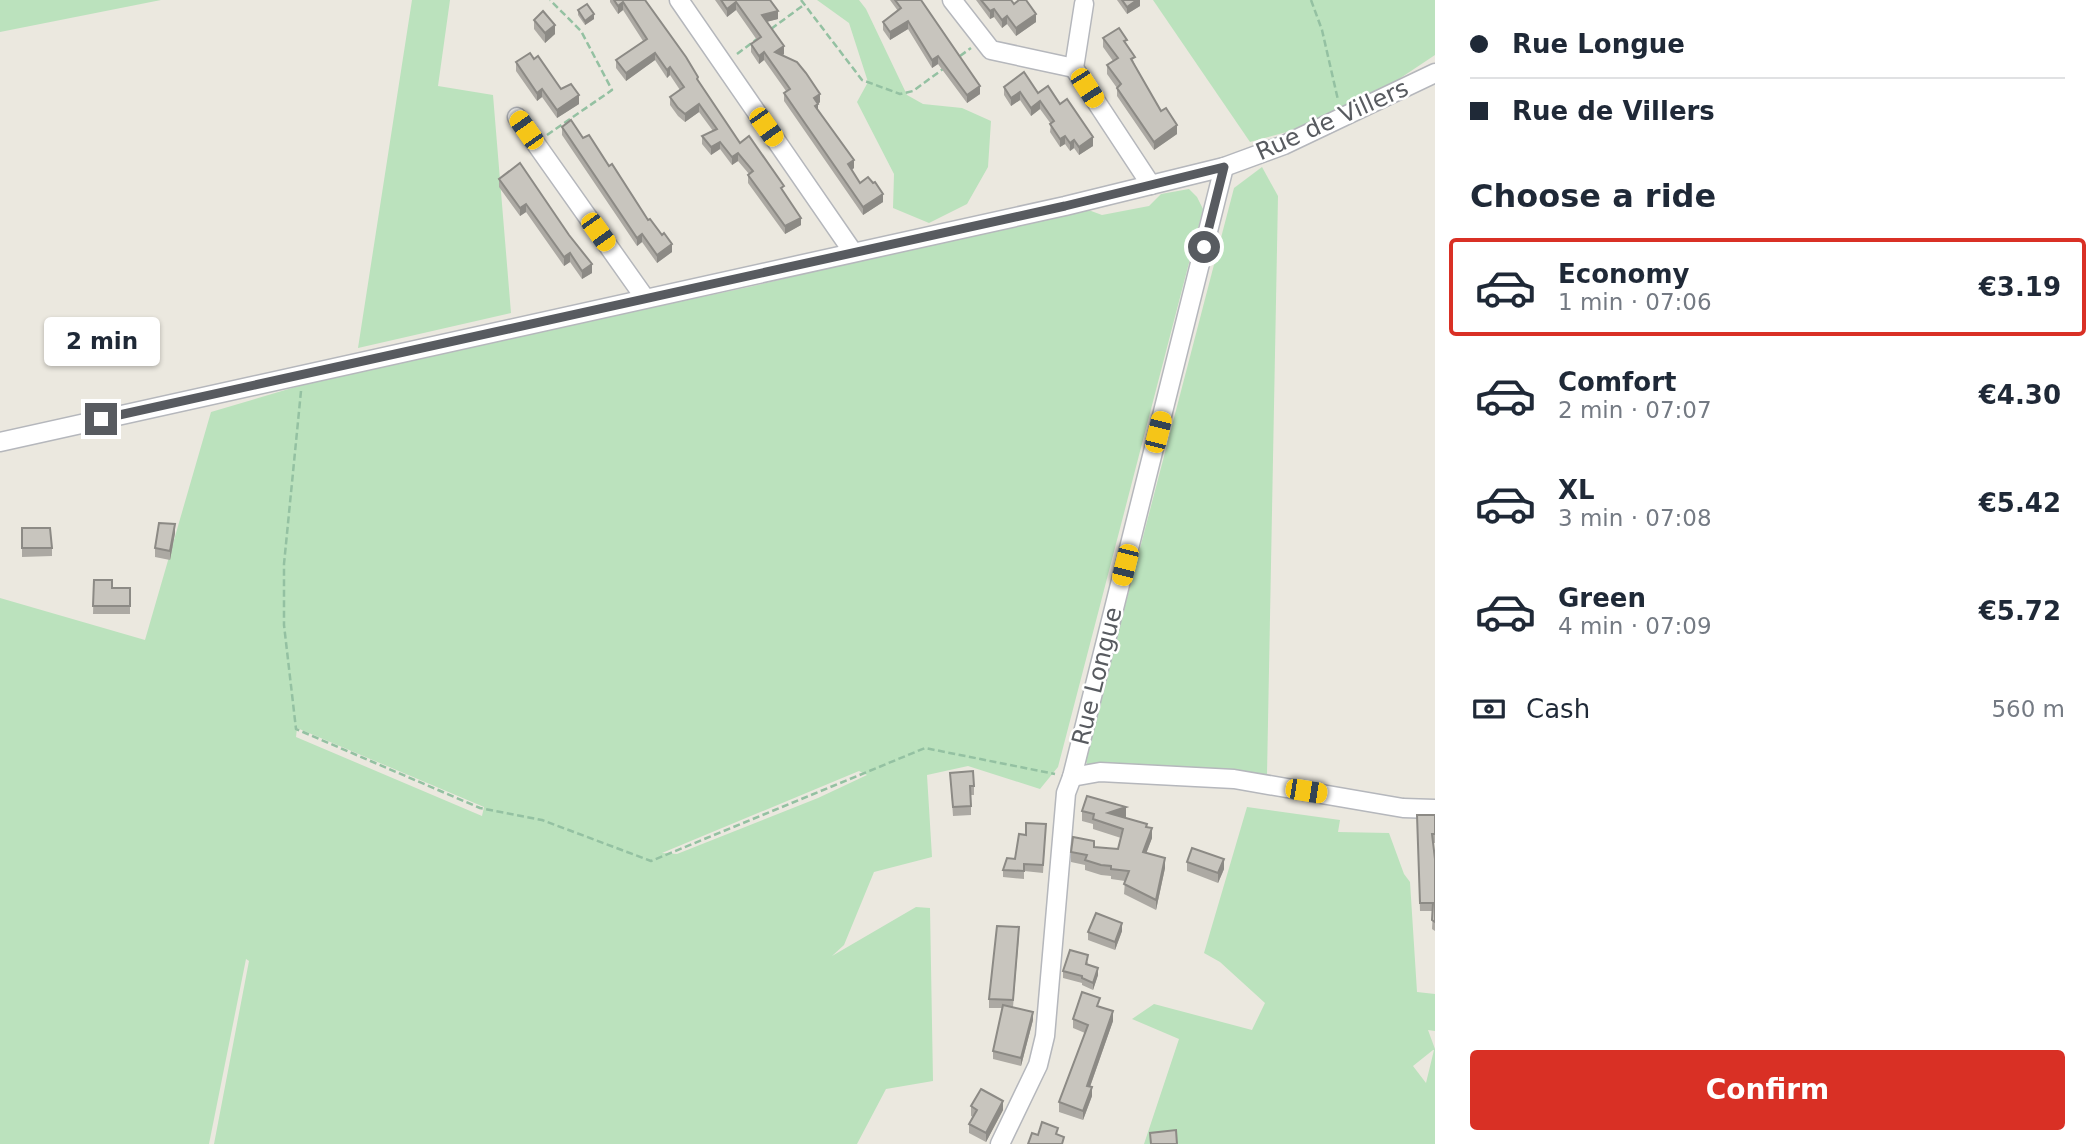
<!DOCTYPE html>
<meta charset="utf-8">
<style>
:root{--surface:#fff;--page:#f6f6f7;--text:#1f2937;--muted:#747a83;--line:#e0e1e3;--accent:#d93025}
body{margin:0;font-family:"DejaVu Sans",sans-serif;background:var(--page);color:var(--text);height:100vh;display:flex;flex-direction:column;font-size:26px;white-space:nowrap}
*{box-sizing:border-box;margin:0}
p{font-size:23px;color:var(--muted)}
.icon{flex:none;width:38px;height:38px;fill:none;stroke:currentColor;stroke-width:2;stroke-linecap:round;stroke-linejoin:round}
.map{position:relative;flex:1;overflow:hidden}
.panel{display:flex;flex-direction:column;background:var(--surface);width:665px}
.panel>*{flex:none}
.top-card{display:grid;align-content:center;height:154px;padding:0 35px;background:var(--surface)}
.end{position:absolute;width:32px;height:32px;margin:-16px;border:9px solid #585b60;background:#fff;box-shadow:0 0 0 4px #fff}
.from{border-radius:50%}
.bubble{position:absolute;height:49px;border-radius:7px;background:var(--surface);box-shadow:0 2px 5px #0004;font-size:23px;font-weight:800;line-height:49px;text-align:center}
.car{position:absolute;width:21px;height:42px;margin:-21px -10px;border-radius:9px;box-shadow:0 0 5px 2px #0007;background:linear-gradient(#f5c518 24%,#345 0 40%,#f5c518 0 76%,#345 0 86%,#f5c518 0)}
.top-card b{display:flex;align-items:center;gap:24px;height:66px;font-size:26px}
.top-card b+b{border-top:2px solid var(--line)}
.top-card i{width:18px;height:18px;background:var(--text)}
ul{padding:0;list-style:none}
li{display:flex;align-items:center;gap:21px;height:98px;margin:0 14px 10px;padding:0 21px;border:4px solid transparent;border-radius:7px}
li div{flex:1}
li b{display:block;font-size:26px}
li em{font-style:normal;font-weight:800}
li.selected{border-color:var(--accent)}
li>.icon{width:63px;height:63px;stroke-width:1.5}
h2{padding:0 35px;font-size:32px;line-height:84px}
.pay{display:flex;align-items:center;gap:18px;height:77px;padding:0 35px;font-size:26px}
.pay p{margin-inline-start:auto}
.button{display:flex;gap:14px;margin-top:auto;padding:14px 35px}
.button a{flex:1;height:80px;border-radius:7px;background:var(--accent);color:#fff;font-size:28px;font-weight:800;line-height:80px;text-align:center}
main{display:flex;flex:1;min-height:0}
.map>svg:first-child{display:block}
</style>
<main>
<div class="map">
<svg width="1435" height="1144" viewBox="0 0 1435 1144">
<rect width="100%" height="100%" fill="#ebe8df"/>
<g fill="#bbe2bd" fill-rule="evenodd">
<path d="M0 0H161L0 32Z"/>
<path d="M412 0H450L438 86 493 95 511 313 358 348Z"/>
<path d="M817 0H859L866 9 907 95 923 104 962 108 991 121 988 167 967 204 929 223 893 208 894 174 857 102 868 82 849 23Z"/>
<path d="M1153 0H1435V55L1342 117 1250 142Z"/>
<path d="M1262 167 1278 196 1267 775 1087 764 1085 759 1234 188Z"/>
<path d="M1189 189 1197 197 1203 209 1058 767 1040 789 968 766 927 775 932 857 874 872 844 945 832 956 916 907 930 908 933 1081 886 1089 857 1144H214L249 961 246 959 209 1144H0V598L145 640 211 412 346 372 749 287 1083 208 1102 215 1149 206 1161 194ZM297 728 484 807 482 816 296 737ZM859 771 867 775 818 798 677 854 662 853Z"/>
<path d="M1247 807 1340 820 1338 832 1389 833 1404 874 1410 882 1417 992 1435 994V1031L1428 1030 1435 1049V1144H1144L1179 1039 1132 1019 1154 1004 1252 1030 1265 1003 1220 962 1204 953ZM1433 1050H1434L1426 1083 1413 1066Z"/>
</g>
<g fill="none" stroke-linecap="round" stroke-linejoin="round">
<defs>
<g id="minor">
<path d="M679 0 853 252"/>
<path d="M952 0 991 50 1074 68"/>
<path d="M1084 4 1074 68 1151 185"/>
<path d="M517 117 645 298"/>
<path d="M0 442 1065 206 1224 167 1284 145 1435 73"/>
<path d="M1072 777 1100 772 1234 779 1403 808 1435 809"/>
<path d="M1000 1144 1038 1065 1045 1036 1066 793 1072 777 1224 167"/>
</g>
</defs>
<use href="#minor" stroke="#b5b7bc" stroke-width="21"/>
<g stroke="#94c1a2" stroke-width="2.5" stroke-dasharray="7 3.5" stroke-linecap="butt">
<path d="M801 0 862 80 900 94 913 91 943 69"/>
<path d="M1311 0 1322 30 1338 100"/>
<path d="M771 29 805 4"/>
<path d="M737 54 757 39"/>
<path d="M960 56 971 48"/>
<path d="M547 135 612 90 581 31 550 0"/>
<path d="M301 391 284 564V625L296 729 480 808 542 820 651 861 925 748 1055 774"/>
</g>
<use href="#minor" stroke="#fff" stroke-width="18"/>
</g>
<g fill="#aca9a3">
<path d="M610 0H645L740 143 784 193 801 225 785 234 748 183V175L749 174 738 161 732 165 720 149 711 155 702 144V136L713 131 699 112 685 122 678 116 670 105V97L680 90 670 75 667 78 655 60 626 81 616 68V60L643 41 623 10 618 14 610 2Z"/>
<path d="M715 0H770L778 19 766 22 784 54 782 56 820 102 818 104V111L854 168 852 170 860 183 883 202 863 215 784 101V93L786 91 764 60 759 64 751 52V44L757 40 736 10 727 17Z"/>
<path d="M890 0H921L980 94 967 103 938 64 932 68 908 29 890 40 883 30V22L898 11Z"/>
<path d="M976 0H1011L1014 4 1036 22 1016 36 1007 24 1002 28 994 17 990 19Z"/>
<path d="M1117 0H1140V6L1127 14Z"/>
<path d="M578 10 594 19 585 25 578 15Z"/>
<path d="M534 20 555 34 545 43 534 29Z"/>
<path d="M1103 38 1127 45 1135 65 1161 111 1177 134 1154 150 1117 96V88L1107 74V65L1113 61 1103 47Z"/>
<path d="M534 59 561 89 579 104 557 118 542 97 537 101 516 71V62Z"/>
<path d="M1004 87 1038 93 1060 104 1093 146 1079 155 1074 148 1070 151 1065 144 1060 147 1050 132 1051 124 1040 109 1031 116 1020 100 1011 106 1004 95Z"/>
<path d="M562 127 583 138 672 252 657 263 642 242 637 246 562 135Z"/>
<path d="M520 163 592 273 582 279 570 262 564 266 526 212 520 216 499 187V179Z"/>
<path d="M22 528 52 548V556L22 557Z"/>
<path d="M175 533 170 560 155 557V548Z"/>
<path d="M94 580 112 588H130V614H93Z"/>
<path d="M950 773 974 786V795H971V815L953 816Z"/>
<path d="M1082 811 1126 817 1124 818 1147 827 1152 838 1146 853 1165 868 1156 910 1124 894 1125 881 1111 879V876L1101 875 1085 870V865L1071 862V852L1094 847 1118 849 1121 838 1093 829V824L1082 821Z"/>
<path d="M1417 815H1435V843H1433L1435 859V931L1432 929 1433 911H1420Z"/>
<path d="M1046 824 1043 873 1024 871V879L1003 877V870L1015 859 1026 835Z"/>
<path d="M1187 862 1224 869 1218 883 1187 871Z"/>
<path d="M1122 931 1115 950 1088 940V932Z"/>
<path d="M1019 936 1013 1007 1033 1020 1021 1066 993 1059V1051L1002 1008H989V999Z"/>
<path d="M1088 962 1087 965 1098 975 1093 990 1082 985V983L1063 978V971Z"/>
<path d="M1100 1007 1113 1021 1090 1087 1092 1096 1083 1120 1059 1112V1102L1085 1033 1073 1028V1019Z"/>
<path d="M971 1106 1003 1110 986 1142 969 1133V1124L973 1117 971 1116Z"/>
</g>
<g fill="#8c8a85">
<path d="M1137 0H1140V6L1127 14V7Z"/>
<path d="M623 2V10L618 14V6Z"/>
<path d="M736 2V10L727 17V9Z"/>
<path d="M994 9V17L990 19V11Z"/>
<path d="M778 11V19L762 23V15Z"/>
<path d="M594 14V19L585 25V21Z"/>
<path d="M1036 14V22L1016 36V28Z"/>
<path d="M1007 16V24L1002 28V20Z"/>
<path d="M908 21V29L890 40V32Z"/>
<path d="M555 25V34L545 43V33Z"/>
<path d="M784 46V54L775 61V52Z"/>
<path d="M764 52V60L759 64V56Z"/>
<path d="M655 53V60L626 81V73Z"/>
<path d="M938 56V64L932 68V60Z"/>
<path d="M670 67V75L667 78V70Z"/>
<path d="M980 86V94L967 103V95Z"/>
<path d="M542 89V97L537 101V93Z"/>
<path d="M1020 92V100L1011 106V98Z"/>
<path d="M820 94V102L818 104V112L815 114 814 98Z"/>
<path d="M579 95V104L557 118V110Z"/>
<path d="M1040 101V109L1031 116V108Z"/>
<path d="M699 104V112L685 122V114Z"/>
<path d="M1177 125V134L1154 150V142Z"/>
<path d="M1065 136V144L1060 147V139Z"/>
<path d="M1093 137V146L1079 155V147Z"/>
<path d="M1074 140V148L1070 151V143Z"/>
<path d="M720 142V149L711 155V147Z"/>
<path d="M738 153V161L732 165V157Z"/>
<path d="M854 160V168L848 172V164Z"/>
<path d="M883 194V202L863 215V207Z"/>
<path d="M526 204V212L520 216V208Z"/>
<path d="M801 218V225L785 234V226Z"/>
<path d="M642 234V242L637 246V238Z"/>
<path d="M672 244V252L657 263V255Z"/>
<path d="M570 253V262L564 266V257Z"/>
<path d="M592 264V273L582 279V271Z"/>
<path d="M175 524V533L170 560V551Z"/>
<path d="M1126 807V817L1108 823V813Z"/>
<path d="M1152 828V838L1143 862V852Z"/>
<path d="M1165 858V868L1156 910V900Z"/>
<path d="M1224 859V869L1218 883V873Z"/>
<path d="M1122 923V931L1115 950V942Z"/>
<path d="M1098 968V975L1093 990V983Z"/>
<path d="M1113 1011V1021L1087 1095V1086Z"/>
<path d="M1033 1012V1020L1021 1066V1058Z"/>
<path d="M1092 1087V1096L1083 1120V1111Z"/>
<path d="M1003 1101V1110L986 1142V1133Z"/>
</g>
<g fill="#c8c5be" stroke="#8c8a85" stroke-width="2">
<path d="M614 0H645L686 57 698 77 697 79 740 143 749 136 784 186 781 188 801 218 785 226 748 175 753 171 738 153 732 157 720 142 711 147 702 136 717 129 699 104 685 114 678 108 670 97 684 87 670 67 667 70 655 53 626 73 616 60 647 39 623 2 618 6Z"/>
<path d="M721 0H770L778 11 762 15 784 46 775 52 797 62 806 73 820 94 814 98 818 104 815 106 854 160 848 164 860 183 868 177 873 183 875 182 883 194 863 207 784 93 790 89 764 52 759 56 751 44 761 37 736 2 727 9Z"/>
<path d="M895 0H921L980 86 967 95 938 56 932 60 908 21 890 32 883 22 901 8Z"/>
<path d="M981 0H1011L1014 4 1019 0H1026L1036 14 1016 28 1007 16 1002 20 994 9 990 11Z"/>
<path d="M1122 0H1137L1127 7Z"/>
<path d="M587 4 594 14 585 21 578 10Z"/>
<path d="M543 11 555 25 545 33 534 20Z"/>
<path d="M1119 28 1127 40 1124 41 1135 57 1131 59 1161 111 1166 108 1177 125 1154 142 1117 88 1121 84 1107 65 1118 58 1103 38Z"/>
<path d="M530 53 534 59 538 56 561 89 571 84 579 95 557 110 542 89 537 93 516 62Z"/>
<path d="M1024 72 1038 93 1048 86 1060 104 1067 99 1093 137 1079 147 1074 140 1070 143 1065 136 1060 139 1050 124 1054 121 1040 101 1031 108 1020 92 1011 98 1004 87Z"/>
<path d="M571 120 583 138 589 135 609 166 612 164 648 220 650 219 662 235 664 233 672 244 657 255 642 234 637 238 562 127Z"/>
<path d="M520 163 569 235 592 264 582 271 570 253 564 257 526 204 520 208 499 179Z"/>
<path d="M159 523 175 524 170 551 155 548Z"/>
<path d="M22 528H50L52 548H22Z"/>
<path d="M94 580H112V588H130V606H93Z"/>
<path d="M973 771 974 786H970L971 806 953 807 950 773Z"/>
<path d="M1087 796 1126 807 1108 813 1147 824 1146 827 1152 828 1143 852 1165 858 1156 900 1124 884 1129 871 1111 869V866L1101 865 1085 860 1087 855 1071 852 1073 837 1094 841V847L1118 849 1123 829 1093 819 1094 814 1082 811Z"/>
<path d="M1417 815H1435V834H1432L1435 859V922L1432 920 1433 903H1420Z"/>
<path d="M1026 823 1046 824 1043 865 1024 864V871L1003 870 1007 858 1015 859 1019 834 1026 835Z"/>
<path d="M1192 848 1224 859 1218 873 1187 862Z"/>
<path d="M1096 913 1122 923 1115 942 1088 932Z"/>
<path d="M997 926 1019 927 1013 1000 989 999Z"/>
<path d="M1070 950 1088 955 1086 964 1098 968 1093 983 1082 978V976L1063 971Z"/>
<path d="M1082 992 1100 998 1097 1006 1113 1011 1087 1086 1092 1087 1083 1111 1059 1102 1088 1025 1073 1019Z"/>
<path d="M1003 1005 1033 1012 1021 1058 993 1051Z"/>
<path d="M981 1089 1003 1101 986 1133 969 1124 977 1110 971 1106Z"/>
<path d="M1042 1122 1058 1128 1056 1134 1064 1137 1062 1144H1028L1032 1133 1038 1135Z"/>
<path d="M1176 1130 1177 1144H1151L1150 1133Z"/>
</g>
<g fill="none" stroke-linecap="round" stroke-linejoin="round">
<path stroke="#585b60" stroke-width="9" d="M101 419 1065 206 1224 167 1204 247"/>
</g>
<g text-anchor="middle" stroke-width="5" stroke-linejoin="round" paint-order="stroke">
<g font-size="24" fill="#585b60" stroke="#fff">
<text transform="translate(1332 120) rotate(-24)" y="8">Rue de Villers</text>
<text transform="translate(1097 676) rotate(-76)" y="8">Rue Longue</text>
</g>
</g>
</svg>
<i class="end from" style="left:1204px;top:247px"></i>
<i class="end" style="left:101px;top:419px"></i>
<div class="bubble" style="left:44px;top:317px;width:116px">2 min</div>
<i class="car" style="left:1087px;top:88px;rotate:147deg"></i>
<i class="car" style="left:766px;top:127px;rotate:145deg"></i>
<i class="car" style="left:526px;top:130px;rotate:325deg"></i>
<i class="car" style="left:598px;top:232px;rotate:144deg"></i>
<i class="car" style="left:1158px;top:432px;rotate:14deg"></i>
<i class="car" style="left:1125px;top:565px;rotate:194deg"></i>
<i class="car" style="left:1306px;top:791px;rotate:99deg"></i>
</div>
<section class="panel">
<div class="top-card">
<b><i class="from"></i>Rue Longue</b>
<b><i></i>Rue de Villers</b>
</div>
<h2>Choose a ride</h2>
<ul>
<li class="selected"><svg class="icon" aria-label="car" viewBox="0 0 24 24"><path d="M5 17H2v-5l4-1 3-4h7l3 4 3 1v5h-3M9 17h6M6 11h13"/><circle cx="7" cy="17" r="2"/><circle cx="17" cy="17" r="2"/></svg><div><b>Economy</b><p>1 min · 07:06</p></div><em>€3.19</em></li>
<li><svg class="icon" aria-label="car" viewBox="0 0 24 24"><path d="M5 17H2v-5l4-1 3-4h7l3 4 3 1v5h-3M9 17h6M6 11h13"/><circle cx="7" cy="17" r="2"/><circle cx="17" cy="17" r="2"/></svg><div><b>Comfort</b><p>2 min · 07:07</p></div><em>€4.30</em></li>
<li><svg class="icon" aria-label="car" viewBox="0 0 24 24"><path d="M5 17H2v-5l4-1 3-4h7l3 4 3 1v5h-3M9 17h6M6 11h13"/><circle cx="7" cy="17" r="2"/><circle cx="17" cy="17" r="2"/></svg><div><b>XL</b><p>3 min · 07:08</p></div><em>€5.42</em></li>
<li><svg class="icon" aria-label="car" viewBox="0 0 24 24"><path d="M5 17H2v-5l4-1 3-4h7l3 4 3 1v5h-3M9 17h6M6 11h13"/><circle cx="7" cy="17" r="2"/><circle cx="17" cy="17" r="2"/></svg><div><b>Green</b><p>4 min · 07:09</p></div><em>€5.72</em></li>
</ul>
<div class="pay"><svg class="icon" aria-label="cash" viewBox="0 0 24 24"><path d="M3 7h18v10H3z"/><circle cx="12" cy="12" r="2"/></svg>Cash<p>560 m</p></div>
<div class="button"><a>Confirm</a></div>
</section>
</main>
